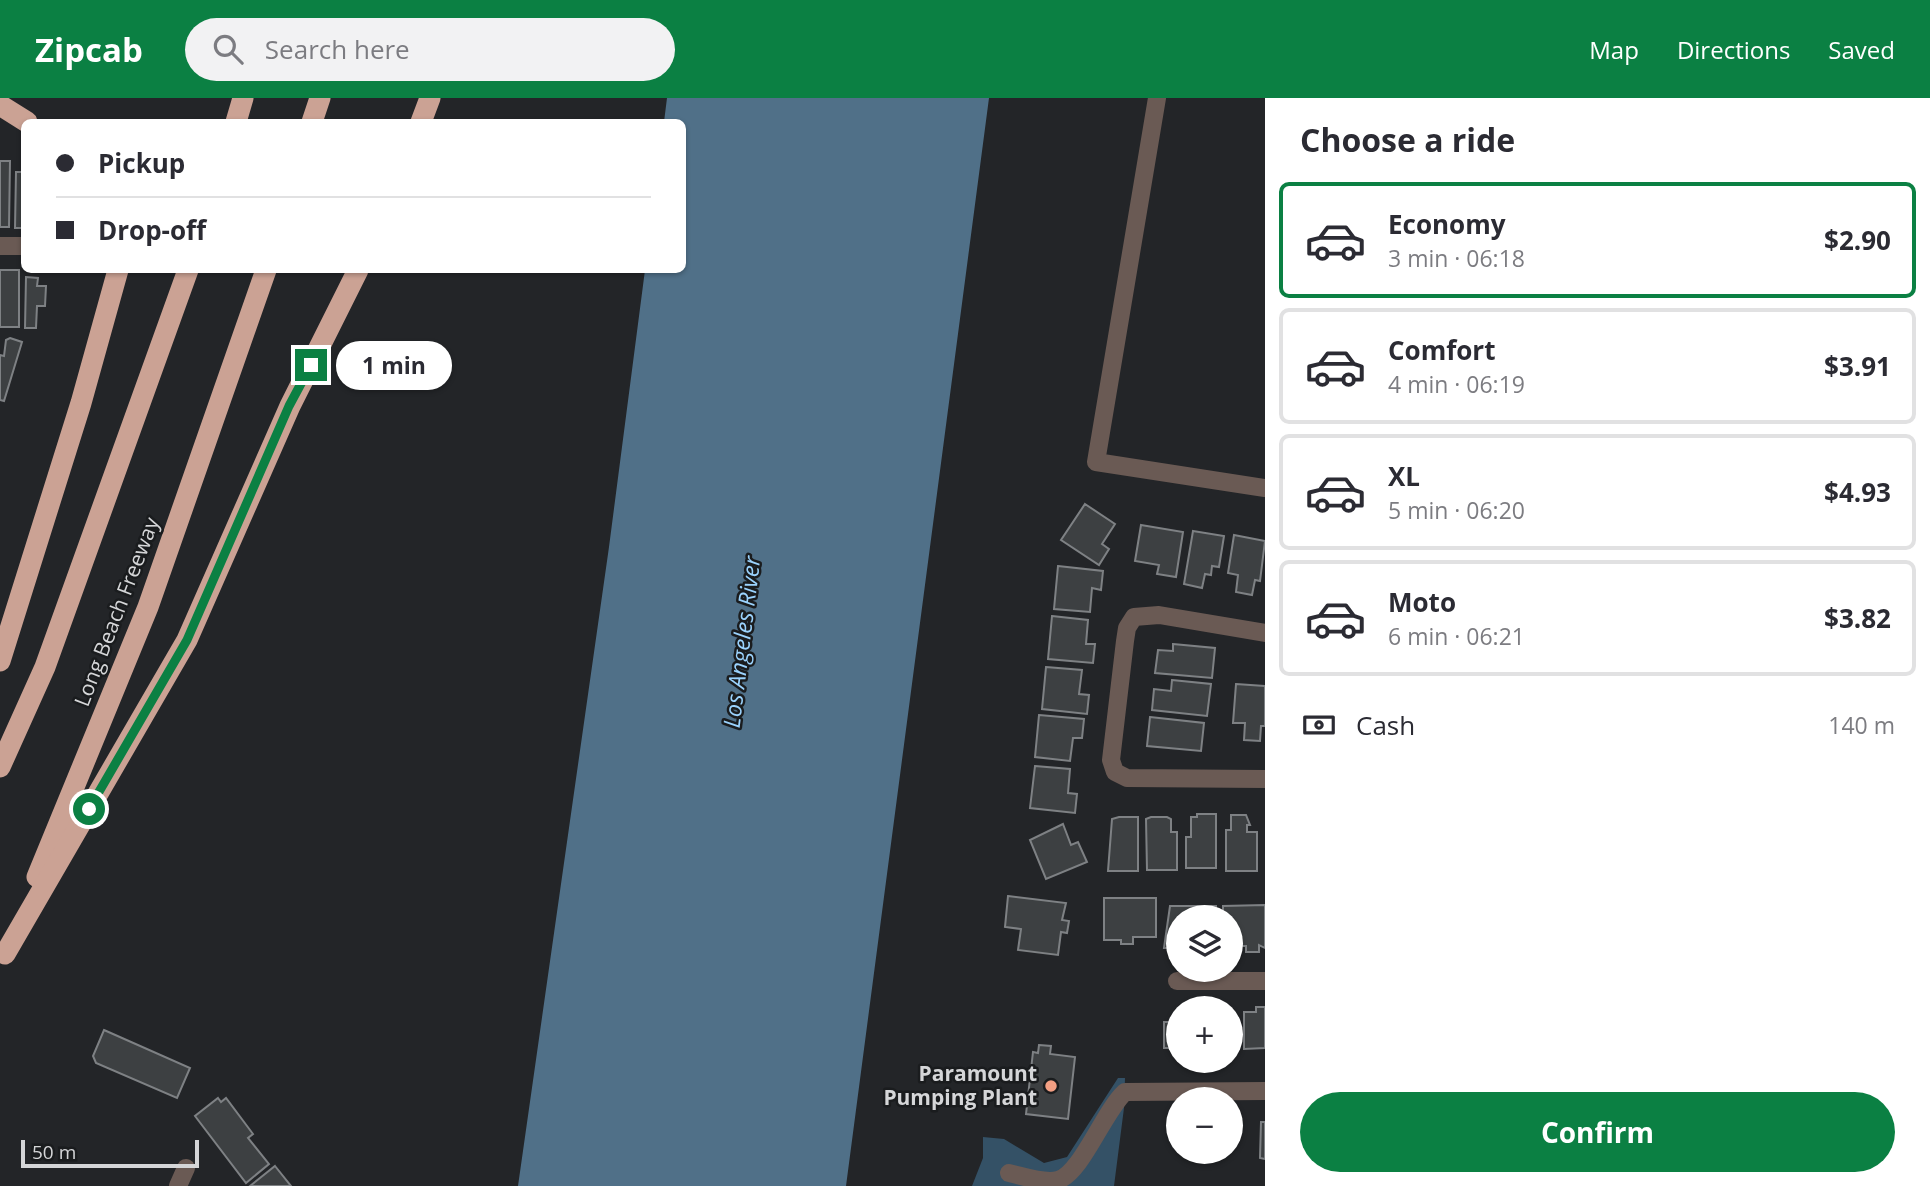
<!DOCTYPE html>
<meta charset="utf-8">
<style>
:root{--surface:#fff;--page:#f2f2f3;--text:#2b2b33;--muted:#7c7c81;--line:#e1e1e2;--accent:#0b8043}
body{margin:0;font-family:"Open Sans",sans-serif;background:var(--page);color:var(--text);height:100vh;display:flex;flex-direction:column;font-size:26px;white-space:nowrap}
*{box-sizing:border-box;margin:0}
p{font-size:23px;color:var(--muted)}
.icon{flex:none;width:38px;height:38px;fill:none;stroke:currentColor;stroke-width:2;stroke-linecap:round;stroke-linejoin:round}
.map{position:relative;flex:1;overflow:hidden}
.details{display:flex;flex-direction:column;background:var(--surface);width:665px}
.details>*{flex:none}
.banner{position:absolute;left:21px;top:21px;width:665px;height:154px;border-radius:10px;box-shadow:0 2px 5px #0004;display:grid;align-content:center;height:154px;padding:0 35px;background:var(--surface)}
.buttons{position:absolute;left:1166px;top:807px;display:grid;gap:14px}
.buttons a{display:grid;place-items:center;width:77px;height:77px;border-radius:50%;background:var(--surface);box-shadow:0 2px 5px #0004;font-size:35px}
.scale{position:absolute;left:21px;bottom:18px;width:178px;box-sizing:border-box;padding-left:7px;border:4px solid #d5d6d8;border-top:0;font-size:19px;line-height:24px;white-space:nowrap;color:#d5d6d8;-webkit-text-stroke:5px #1a1c1e;paint-order:stroke}
.end{position:absolute;width:32px;height:32px;margin:-16px;border:9px solid #0b8043;background:#fff;box-shadow:0 0 0 4px #fff}
.from{border-radius:50%}
.bubble{position:absolute;height:49px;border-radius:24px;background:var(--surface);box-shadow:0 2px 5px #0004;font-size:23px;font-weight:700;line-height:49px;text-align:center}
.banner b{display:flex;align-items:center;gap:24px;height:66px;font-size:26px}
.banner b+b{border-top:2px solid var(--line)}
.banner i{width:18px;height:18px;background:var(--text)}
ul{padding:0;list-style:none}
li{display:flex;align-items:center;gap:21px;height:116px;margin:0 14px 10px;padding:0 21px;border:4px solid var(--line);border-radius:10px}
li div{flex:1}
li b{display:block;font-size:26px}
li em{font-style:normal;font-weight:700}
li.active{border-color:var(--accent)}
li>.icon{width:63px;height:63px;stroke-width:1.5}
h2{padding:0 35px;font-size:32px;line-height:84px}
.pay{display:flex;align-items:center;gap:18px;height:77px;padding:0 35px;font-size:26px}
.pay p{margin-inline-start:auto}
.cta{display:flex;gap:14px;margin-top:auto;padding:14px 35px}
.cta a{flex:1;height:80px;border-radius:42px;background:var(--accent);color:#fff;font-size:28px;font-weight:700;line-height:80px;text-align:center}
header{display:flex;align-items:center;gap:42px;box-sizing:border-box;height:98px;padding:0 35px;background:var(--accent);color:#fff}
header strong{font-size:33px}
nav{display:flex;gap:38px;margin-inline-start:auto;font-size:24px}
.search{width:490px;height:63px;background:var(--page);display:flex;align-items:center;gap:18px;box-sizing:border-box;padding:0 24px;border-radius:38px;color:var(--muted);font-size:26px}
main{display:flex;flex:1;min-height:0}
.map>svg:first-child{display:block}
</style>
<header>
<strong>Zipcab</strong>
<div class="search"><svg class="icon" aria-label="search" viewBox="0 0 24 24"><circle cx="10" cy="10" r="6"/><path d="M15 15l6 6"/></svg>Search here</div>
<nav><a>Map</a><a>Directions</a><a>Saved</a></nav>
</header>
<main>
<div class="map">
<svg width="1265" height="1088" viewBox="0 0 1265 1088">
<rect width="100%" height="100%" fill="#232528"/>
<path fill="#345166" d="M1118 980H1125L1124 1010 1114 1088H972L983 1060V1039L1004 1041 1044 1065 1067 1059Z"/>
<path fill="#507088" d="M667 0H989L846 1088H518L609 449 645 172H682V24H664Z"/>
<g fill="#3d4042" stroke="#7e8184" stroke-width="2">
<path d="M0 63H10L9 129H0Z"/>
<path d="M16 74H24V130H15Z"/>
<rect x="0" y="172" width="19" height="57"/>
<path d="M26 179 38 180 37 188H46L45 208H37L36 230H25Z"/>
<path d="M10 240 22 244 4 303 0 302V257L4 258 6 242Z"/>
<path d="M1085 406 1115 426 1102 446 1109 451 1099 467 1061 442Z"/>
<path d="M1141 427 1183 434 1176 479 1157 476 1159 467 1135 463Z"/>
<path d="M1193 433 1224 438 1219 469 1212 468 1211 477 1205 476 1202 490 1184 486Z"/>
<path d="M1234 437 1265 443 1260 483 1255 482 1252 497 1236 494 1238 477 1228 475Z"/>
<path d="M1058 468 1103 473 1101 492 1092 490 1090 514 1054 511Z"/>
<path d="M1052 518 1088 522 1086 546H1095L1093 565 1048 561Z"/>
<path d="M1173 546 1215 550 1212 580 1155 575 1158 552 1173 553Z"/>
<path d="M1046 569 1082 572 1079 596 1089 597 1087 616 1042 611Z"/>
<path d="M1172 582 1211 586 1207 618 1152 612 1154 591 1171 593Z"/>
<path d="M1236 586 1265 588V628H1261L1260 643 1244 642 1245 625H1233Z"/>
<path d="M1039 617 1084 621 1082 640H1073L1070 663 1035 659Z"/>
<path d="M1150 619 1204 625 1201 653 1147 648Z"/>
<path d="M1035 668 1070 671 1068 695 1077 696 1075 715 1030 710Z"/>
<path d="M1197 716H1216V770H1186V739H1191V719H1197Z"/>
<path d="M1231 717H1246L1250 727H1247V734H1257V773H1226V732H1231Z"/>
<path d="M1119 719H1138V773H1108L1112 721Z"/>
<path d="M1151 719H1167L1171 721V734H1177V772H1147L1146 721Z"/>
<path d="M1063 726 1071 747 1078 744 1087 764 1046 781 1030 742Z"/>
<path d="M1008 798 1066 805 1062 822 1069 823 1067 835 1061 834 1058 857 1018 852 1021 831 1005 829Z"/>
<path d="M1104 800H1156V839H1133V846H1121V842H1104Z"/>
<path d="M1265 807V850L1259 847V854H1246V848H1230V819H1223V808Z"/>
<path d="M1170 808H1216V819H1178V850H1164Z"/>
<path d="M1256 909H1265V950L1244 951V914H1256Z"/>
<rect x="1164" y="924" width="14" height="26"/>
<path d="M104 932 190 970 177 1000 96 965 93 958Z"/>
<path d="M1039 947 1051 948 1050 956 1075 959 1068 1021 1026 1016 1033 954 1038 955Z"/>
<path d="M218 1000 221 1004 226 1000 253 1036 248 1040 269 1066 246 1085 195 1018Z"/>
<path d="M1261 1024H1265V1061L1260 1060Z"/>
<path d="M275 1068 291 1088H250Z"/>
</g>
<g fill="none" stroke-linecap="round" stroke-linejoin="round">
<g stroke="#6a5a54" stroke-width="18">
<path d="M1157 0 1096 364 1265 390"/>
<path d="M0 148H24"/>
<path d="M1265 535 1159 517 1134 519 1127 530 1125 543 1111 662 1115 674 1127 680 1265 681"/>
<path d="M1177 883H1265"/>
<path d="M1009 1075C1023 1078 1044 1086 1058 1082 1081 1076 1104 1013 1125 994L1265 993"/>
<path d="M178 1088 186 1070"/>
</g>
<g stroke="#cba294" stroke-width="21">
<path d="M0 7 27 24"/>
<path d="M236 24 243 0"/>
<path d="M312 24 320 0"/>
<path d="M421 24 430 0"/>
<path d="M0 563 81 305 118 172"/>
<path d="M0 669 45 569 188 172"/>
<path d="M37 779 148 509 266 172"/>
<path d="M5 856 187 542 290 308 358 172"/>
</g>
</g>
<g fill="none" stroke-linecap="round" stroke-linejoin="round">
<path stroke="#0b8043" stroke-width="9" d="M89 711 187 542 289 308 311 267"/>
</g>
<circle fill="#f39f83" stroke="#1a1c1e" stroke-width="2.5" cx="1051" cy="988" r="7"/>
<g text-anchor="middle" stroke-width="5" stroke-linejoin="round" paint-order="stroke">
<g font-size="21" fill="#d5d6d8" stroke="#1a1c1e">
<text transform="translate(117 514) rotate(-69)" y="7">Long Beach Freeway</text>
</g>
<g font-size="21" font-weight="bold" fill="#d5d6d8" stroke="#1a1c1e" text-anchor="end">
<text x="1037" y="983">Paramount<tspan x="1037" dy="24">Pumping Plant</tspan></text>
</g>
<g font-size="23" font-style="italic" fill="#9bd3fd" stroke="#1a1c1e">
<text transform="translate(742 544) rotate(-83)" y="8">Los Angeles River</text>
</g>
</g>
</svg>
<div class="buttons">
<a><svg class="icon" aria-label="layers" viewBox="0 0 24 24"><path d="M12 4l9 5-9 5-9-5zM3 14l9 5 9-5"/></svg></a>
<a>+</a>
<a>−</a>
</div>
<div class="scale">50 m</div>
<i class="end from" style="left:89px;top:711px"></i>
<i class="end" style="left:311px;top:267px"></i>
<div class="bubble" style="left:336px;top:243px;width:116px">1 min</div>
<div class="banner">
<b><i class="from"></i>Pickup</b>
<b><i></i>Drop-off</b>
</div>
</div>
<section class="details">
<h2>Choose a ride</h2>
<ul>
<li class="active"><svg class="icon" aria-label="car" viewBox="0 0 24 24"><path d="M5 17H2v-5l4-1 3-4h7l3 4 3 1v5h-3M9 17h6M6 11h13"/><circle cx="7" cy="17" r="2"/><circle cx="17" cy="17" r="2"/></svg><div><b>Economy</b><p>3 min · 06:18</p></div><em>$2.90</em></li>
<li><svg class="icon" aria-label="car" viewBox="0 0 24 24"><path d="M5 17H2v-5l4-1 3-4h7l3 4 3 1v5h-3M9 17h6M6 11h13"/><circle cx="7" cy="17" r="2"/><circle cx="17" cy="17" r="2"/></svg><div><b>Comfort</b><p>4 min · 06:19</p></div><em>$3.91</em></li>
<li><svg class="icon" aria-label="car" viewBox="0 0 24 24"><path d="M5 17H2v-5l4-1 3-4h7l3 4 3 1v5h-3M9 17h6M6 11h13"/><circle cx="7" cy="17" r="2"/><circle cx="17" cy="17" r="2"/></svg><div><b>XL</b><p>5 min · 06:20</p></div><em>$4.93</em></li>
<li><svg class="icon" aria-label="car" viewBox="0 0 24 24"><path d="M5 17H2v-5l4-1 3-4h7l3 4 3 1v5h-3M9 17h6M6 11h13"/><circle cx="7" cy="17" r="2"/><circle cx="17" cy="17" r="2"/></svg><div><b>Moto</b><p>6 min · 06:21</p></div><em>$3.82</em></li>
</ul>
<div class="pay"><svg class="icon" aria-label="cash" viewBox="0 0 24 24"><path d="M3 7h18v10H3z"/><circle cx="12" cy="12" r="2"/></svg>Cash<p>140 m</p></div>
<div class="cta"><a>Confirm</a></div>
</section>
</main>
